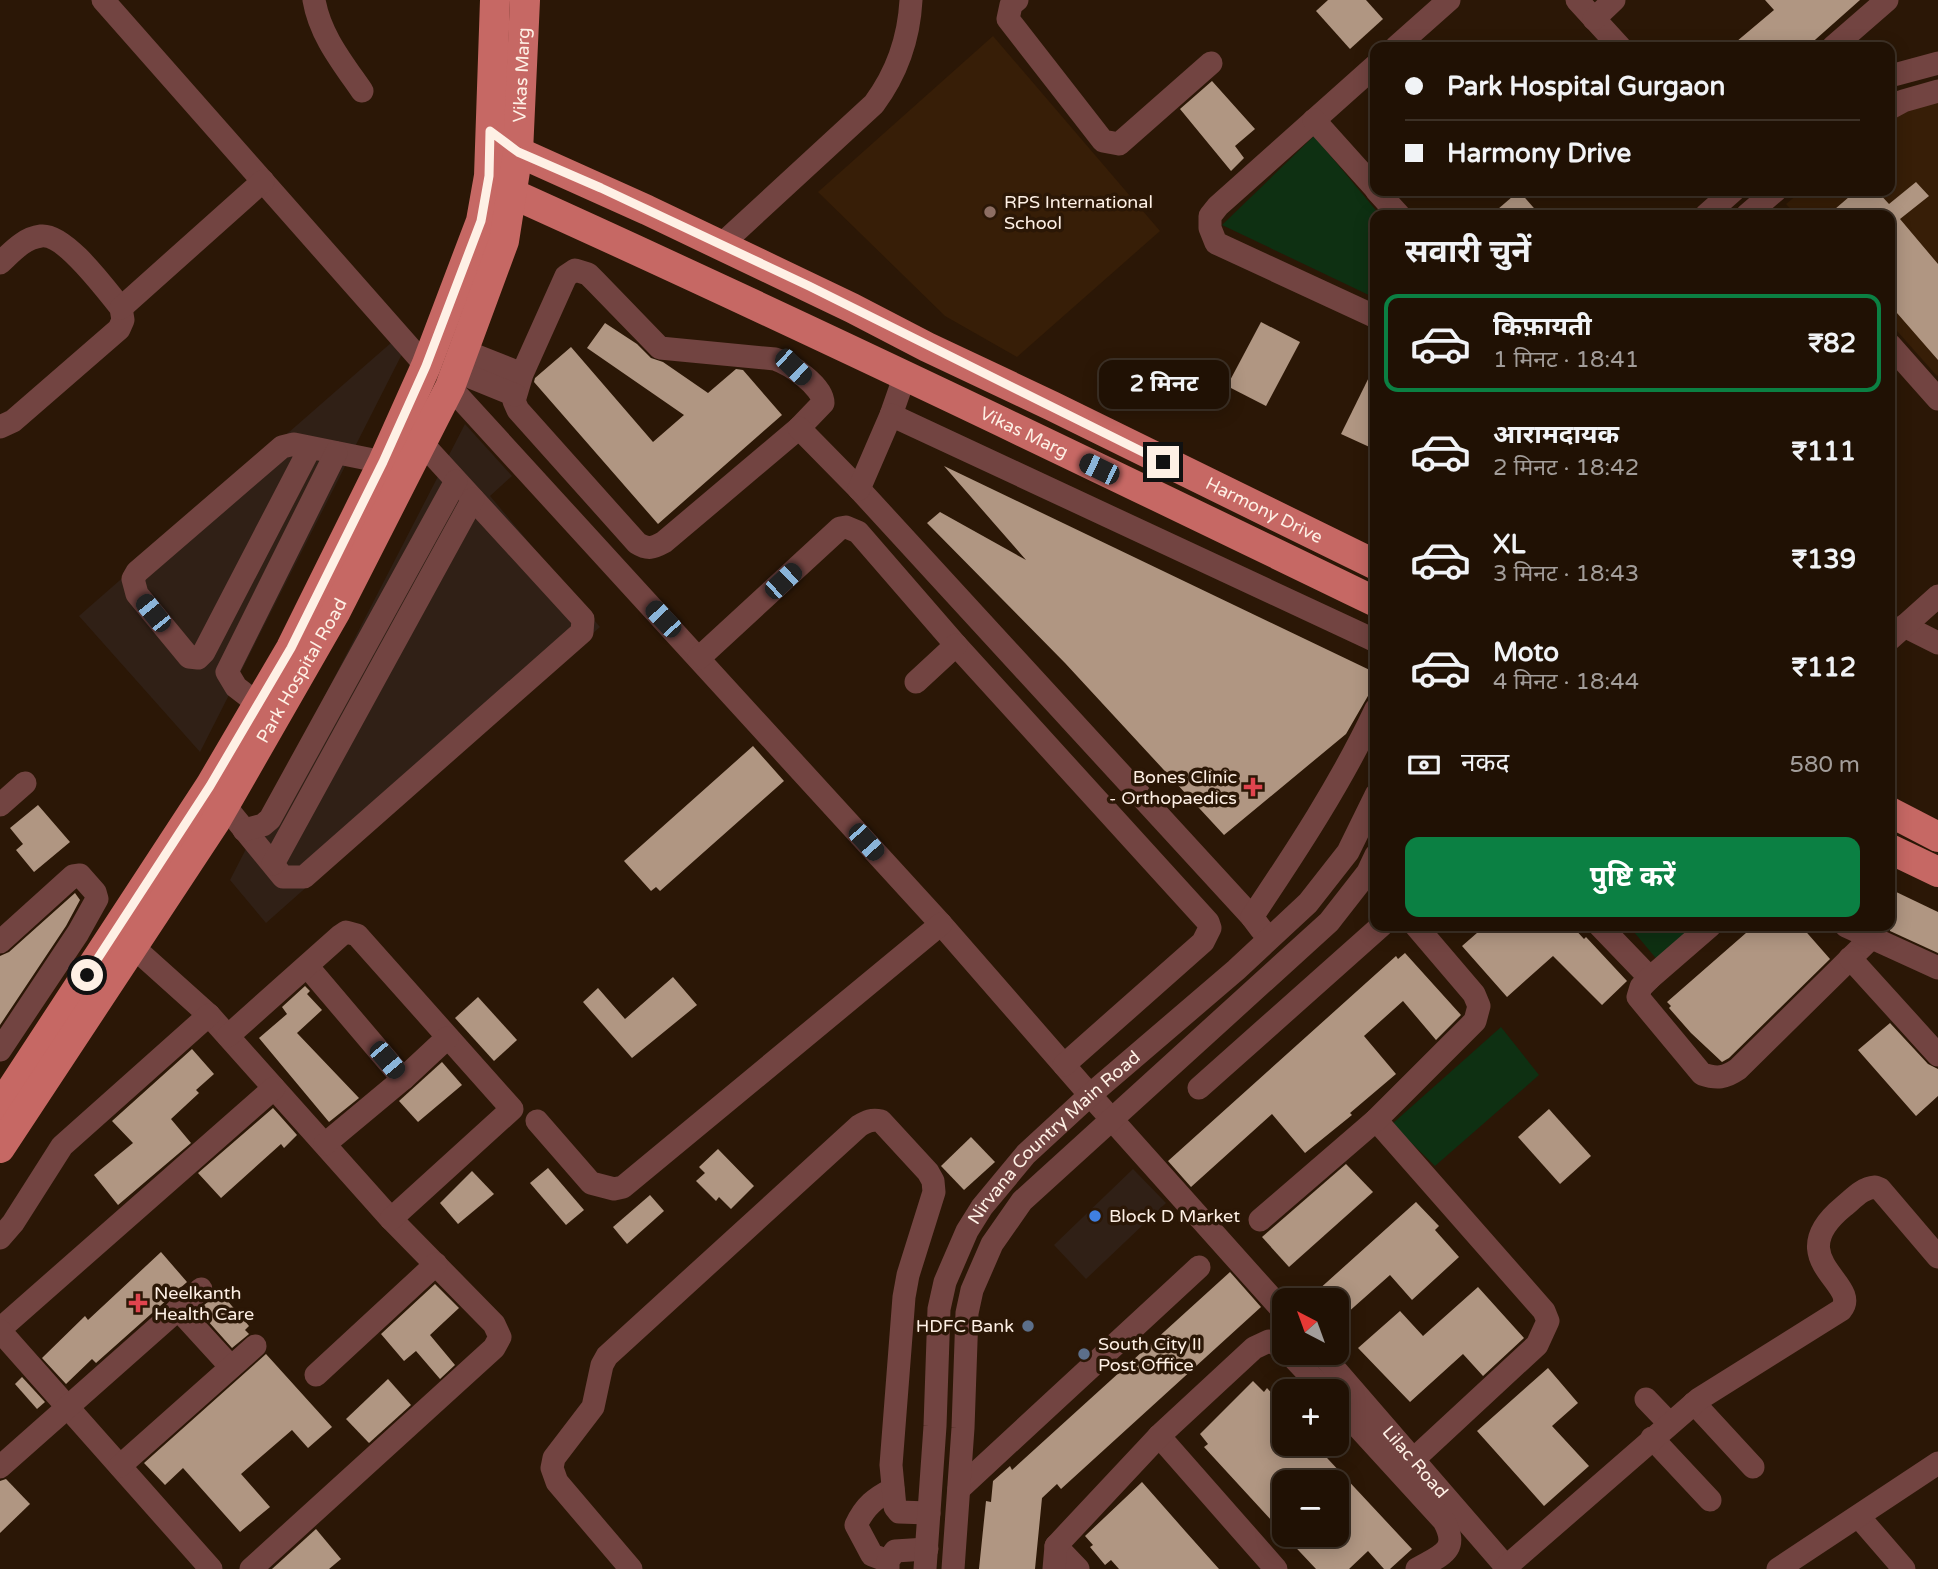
<!DOCTYPE html>
<html lang="hi">
<meta charset="utf-8">
<style>
:root{--surface:#201104;--page:#281a0e;--text:#f1f3f6;--muted:#a29d9a;--line:#3d3126;--accent:#0b8043}
body{margin:0;font-family:"Varela Round","Noto Sans Devanagari",sans-serif;background:var(--page);color:var(--text);height:100vh;display:flex;flex-direction:column;font-size:26px;white-space:nowrap}
*{box-sizing:border-box;margin:0}
p{font-size:23px;color:var(--muted)}
.icon{flex:none;width:38px;height:38px;fill:none;stroke:currentColor;stroke-width:2;stroke-linecap:round;stroke-linejoin:round}
.map{position:relative;flex:1;overflow:hidden}
.sheet{position:absolute;left:1370px;top:210px;width:525px;height:721px;display:flex;flex-direction:column;background:var(--surface);border-radius:14px;box-shadow:0 4px 18px #0003,0 0 0 2px var(--line)}
.sheet>*{flex:none}
.hud{position:absolute;left:1370px;top:42px;width:525px;height:154px;border-radius:14px;box-shadow:0 4px 18px #0003,0 0 0 2px var(--line);display:grid;align-content:center;height:154px;padding:0 35px;background:var(--surface)}
.needle{width:46px;rotate:319deg}
.tools{position:absolute;left:1272px;top:1288px;display:grid;gap:14px}
.tools a{display:grid;place-items:center;width:77px;height:77px;border-radius:14px;background:var(--surface);box-shadow:0 4px 18px #0003,0 0 0 2px var(--line);font-size:35px}
.end{position:absolute;width:32px;height:32px;margin:-16px;border:9px solid #fef0e5;background:#111;box-shadow:0 0 0 4px #111}
.from{border-radius:50%}
.bubble{position:absolute;height:49px;border-radius:14px;background:var(--surface);box-shadow:0 4px 18px #0003,0 0 0 2px var(--line);font-size:23px;font-weight:700;line-height:49px;text-align:center}
.car{position:absolute;width:21px;height:42px;margin:-21px -10px;border-radius:9px;box-shadow:0 0 5px 2px #0007;background:linear-gradient(#222 24%,#8ab4d8 0 40%,#222 0 76%,#8ab4d8 0 86%,#222 0)}
.hud b{display:flex;align-items:center;gap:24px;height:66px;font-size:26px}
.hud b+b{border-top:2px solid var(--line)}
.hud i{width:18px;height:18px;background:var(--text)}
ul{padding:0;list-style:none}
li{display:flex;align-items:center;gap:21px;height:98px;margin:0 14px 10px;padding:0 21px;border:4px solid transparent;border-radius:14px}
li div{flex:1}
li b{display:block;font-size:26px}
li em{font-style:normal;font-weight:700}
li.current{border-color:var(--accent)}
li>.icon{width:63px;height:63px;stroke-width:1.5}
h2{padding:0 35px;font-size:32px;line-height:84px}
.pay{display:flex;align-items:center;gap:18px;height:77px;padding:0 35px;font-size:26px}
.pay p{margin-inline-start:auto}
.primary-button{display:flex;gap:14px;margin-top:auto;padding:14px 35px}
.primary-button a{flex:1;height:80px;border-radius:14px;background:var(--accent);color:#fff;font-size:28px;font-weight:700;line-height:80px;text-align:center}
.map>svg:first-child{display:block}
</style>
<div class="map">
<svg width="1938" height="1569" viewBox="0 0 1938 1569">
<rect width="100%" height="100%" fill="#2b1706"/>
<g fill="#302016">
<path d="M392 342 402 354 200 752 79 616Z"/>
<path d="M465 424 512 476 490 496 600 627 266 923 230 880Z"/>
<path d="M1133 1169 1166 1203 1086 1279 1054 1245Z"/>
</g>
<g fill="#371e07">
<path d="M993 36 1160 231 1017 357 945 316 818 192Z"/>
<path d="M1938 101V375L1937 376 1890 323V215H1796L1786 204 1802 191H1890V121L1898 115Z"/>
</g>
<g fill="#0e3012">
<path d="M1314 136 1380 215H1376L1375 298 1222 225Z"/>
<path d="M1629 926H1701L1659 962Z"/>
<path d="M1501 1027 1539 1075 1435 1166 1392 1124Z"/>
</g>
<g fill="#b09682">
<path d="M1328 0H1366L1383 19 1350 49 1316 11Z"/>
<path d="M1765 0H1860L1807 47H1730L1774 10Z"/>
<path d="M1212 81 1255 129 1235 146 1244 158 1231 171 1180 109Z"/>
<path d="M1916 182 1929 196 1900 219 1938 264V360L1890 305V215H1828L1856 191H1877L1889 204Z"/>
<path d="M1519 191 1540 215H1491Z"/>
<path d="M1261 322 1300 342 1266 406 1227 386Z"/>
<path d="M605 323 637 344 651 358 663 362 708 393 736 369 743 370 782 415 658 524 534 382 535 378 571 347 653 442 684 415 587 348Z"/>
<path d="M1376 363V450L1341 434Z"/>
<path d="M944 466 1376 673V682L1346 734 1224 835 1065 663 927 523 940 512 1026 560Z"/>
<path d="M753 746 784 781 660 891 656 887 651 891 624 861Z"/>
<path d="M38 805 70 842 34 872 16 850 23 844 10 828Z"/>
<path d="M1890 889 1938 912V953L1890 931Z"/>
<path d="M75 893 80 900 66 926 0 1025V956L9 952Z"/>
<path d="M1485 926H1572L1584 939 1586 937 1627 981 1602 1005 1553 956 1507 997 1462 946Z"/>
<path d="M1754 926H1801L1830 959 1729 1058 1722 1062 1691 1033 1669 1008 1671 1006 1667 1002Z"/>
<path d="M1405 953 1461 1015 1436 1040 1403 1001 1364 1036 1396 1074 1350 1113 1352 1115 1305 1153 1272 1114 1191 1187 1168 1161 1396 956 1398 959Z"/>
<path d="M673 977 697 1005 632 1058 583 1002 598 988 625 1019Z"/>
<path d="M305 986 310 991 307 994 322 1010 297 1033 359 1098 329 1122 259 1038 287 1014 282 1007Z"/>
<path d="M478 997 517 1040 494 1061 455 1018Z"/>
<path d="M1890 1023 1928 1064 1938 1069V1096L1916 1116 1858 1050Z"/>
<path d="M192 1049 214 1074 196 1090 199 1093 171 1119 191 1143 118 1205 94 1175 133 1143 112 1121Z"/>
<path d="M442 1062 462 1085 418 1122 399 1101Z"/>
<path d="M273 1108 297 1135 284 1148 281 1144 221 1198 198 1173Z"/>
<path d="M1549 1109 1591 1156 1560 1184 1518 1137Z"/>
<path d="M971 1137 995 1162 964 1190 941 1166Z"/>
<path d="M718 1149 754 1186 731 1209 719 1197 716 1201 696 1181 705 1173 699 1167Z"/>
<path d="M1346 1164 1373 1192 1289 1267 1262 1237Z"/>
<path d="M548 1168 584 1210 566 1225 530 1183Z"/>
<path d="M472 1171 494 1194 458 1224 440 1203Z"/>
<path d="M650 1195 664 1211 627 1244 613 1227Z"/>
<path d="M1416 1202 1439 1226 1435 1230 1459 1257 1412 1300 1390 1275 1337 1322V1300H1307Z"/>
<path d="M161 1252 187 1282 96 1363 92 1359 66 1384 42 1358 85 1316 88 1320Z"/>
<path d="M1230 1272 1261 1307 1061 1489 1057 1484 1042 1498 1035 1569H979L986 1501 991 1502 993 1481 1010 1466 1012 1470Z"/>
<path d="M435 1284 459 1308 430 1335 455 1365 440 1379 416 1351 404 1361 381 1334Z"/>
<path d="M1478 1287 1524 1338 1483 1376 1463 1354 1410 1402 1358 1348 1400 1311 1423 1336Z"/>
<path d="M220 1292 249 1326 245 1330 249 1334 232 1348 198 1310Z"/>
<path d="M266 1354 332 1427 308 1448 292 1430 241 1474 270 1507 240 1532 183 1468 165 1485 144 1463Z"/>
<path d="M1548 1368 1578 1403 1552 1426 1589 1466 1544 1506 1477 1431Z"/>
<path d="M22 1377 45 1402 37 1409 15 1384Z"/>
<path d="M388 1379 411 1405 369 1443 346 1419Z"/>
<path d="M1253 1381 1264 1392 1267 1388 1284 1407V1444H1314L1412 1549 1390 1569H1384L1368 1551 1349 1569H1316L1284 1535H1337V1482H1284V1534L1204 1447 1208 1444 1200 1434Z"/>
<path d="M6 1479 30 1504 0 1533V1481Z"/>
<path d="M1142 1482 1186 1532 1219 1569H1119L1111 1560 1105 1565 1090 1547 1093 1545 1085 1536Z"/>
<path d="M316 1529 341 1559 329 1569H272Z"/>
</g>
<g fill="none" stroke-linecap="round" stroke-linejoin="round">
<g stroke="#724441" stroke-width="23">
<path d="M103 0 426 366"/>
<path d="M314 0C320 35 342 62 362 91"/>
<path d="M1017 0 1011 5 1008 19 1103 141 1119 144 1211 63"/>
<path d="M1577 0 1620 47"/>
<path d="M1594 19 1614 0"/>
<path d="M1396 47 1449 0"/>
<path d="M1833 47 1887 0"/>
<path d="M1376 65 1218 206 1210 216V228L1216 243 1376 317"/>
<path d="M1890 76 1938 63"/>
<path d="M1890 108 1903 101 1938 91"/>
<path d="M1314 120 1376 189"/>
<path d="M1377 191 1399 215"/>
<path d="M1706 215 1733 191"/>
<path d="M1747 215 1775 191"/>
<path d="M721 245 874 104C897 73 909 38 911 0"/>
<path d="M0 263C12 252 24 238 41 236 65 233 106 290 121 308L123 320 119 329 13 421 0 427"/>
<path d="M121 308 263 181"/>
<path d="M1890 345 1938 399"/>
<path d="M464 351 522 374 566 276 575 270 588 274 596 282 660 348 775 359C790 364 823 386 823 403L799 428 664 542C653 548 648 550 637 543L518 410 514 401 522 374"/>
<path d="M456 371 515 395"/>
<path d="M450 387 941 924 1090 1095 1284 1312"/>
<path d="M891 415 905 375"/>
<path d="M799 428 859 489 1252 917"/>
<path d="M310 448 204 652 198 658 189 657 137 594 133 579 137 572 282 447 294 444 383 462"/>
<path d="M859 489 891 415 1376 641"/>
<path d="M1904 626 1938 643"/>
<path d="M1890 639 1938 596"/>
<path d="M699 658 840 528 846 527 858 532 956 645 1208 922 1210 928 1203 942 1064 1065"/>
<path d="M916 682 956 645"/>
<path d="M258 704 236 687 227 672 336 453"/>
<path d="M0 805 25 783"/>
<path d="M225 806 283 877H304L582 632 583 619 421 442"/>
<path d="M244 830 263 825 270 819 456 481"/>
<path d="M273 864 473 499"/>
<path d="M1600 926 1650 978"/>
<path d="M1710 926 1650 978 1641 987 1638 997 1702 1074C1717 1079 1725 1078 1738 1069L1871 938"/>
<path d="M1846 926 1938 968"/>
<path d="M1261 929 1252 917C1297 850 1341 783 1376 709"/>
<path d="M121 936 209 1015 391 1219 494 1324 500 1337 494 1348 251 1569"/>
<path d="M0 942 73 876 80 875 95 892 97 899 78 933 0 1050"/>
<path d="M1850 958 1938 1055"/>
<path d="M307 966 403 1079"/>
<path d="M228 1036 340 936 346 932 357 935 512 1109 391 1219"/>
<path d="M1199 1088 1381 926"/>
<path d="M1376 1120 1544 1311 1548 1321 1537 1345 1414 1459"/>
<path d="M537 1121 591 1183 614 1189 623 1187 941 924"/>
<path d="M325 1144 403 1079 447 1038"/>
<path d="M1260 1220 1376 1120 1475 1021 1479 1006 1474 994 1416 926"/>
<path d="M0 1238 13 1223 62 1146 209 1015"/>
<path d="M178 1309 231 1367"/>
<path d="M0 1329 274 1088"/>
<path d="M0 1331 211 1569"/>
<path d="M1289 1353 1325 1391"/>
<path id="s1" d="M1321 1353 1508 1569"/>
<path d="M316 1375 436 1264"/>
<path d="M1646 1399 1669 1423"/>
<path d="M1694 1403 1753 1467"/>
<path d="M1337 1404 1444 1521C1460 1551 1441 1555 1417 1569"/>
<path d="M1159 1436 1276 1569"/>
<path d="M1652 1438 1710 1500"/>
<path d="M120 1466 255 1346"/>
<path d="M0 1467 201 1289"/>
<path d="M959 1489 1199 1267"/>
<path d="M1859 1517 1904 1569"/>
<path d="M1056 1546 1078 1569"/>
<path d="M888 1561 872 1555 856 1525C865 1506 875 1498 893 1489"/>
<path d="M1506 1567 1699 1399 1841 1310C1863 1284 1779 1260 1843 1207 1853 1199 1862 1188 1875 1187L1880 1189 1938 1257"/>
<path d="M631 1569 557 1482 552 1468 554 1458 593 1407 602 1365 607 1356 859 1126C867 1121 872 1119 881 1121L928 1172 933 1181 934 1192 908 1275 904 1297 891 1465 895 1507 899 1512 929 1513"/>
<path d="M888 1569V1561L895 1551 927 1549"/>
<path id="s2" d="M925 1569 935 1426 939 1309 945 1282 967 1231 982 1207 1026 1154 1090 1095 1236 970 1308 903 1348 852 1376 795"/>
<path d="M953 1569 963 1428 967 1313 972 1290 992 1244 1022 1201 1329 922 1368 872 1376 855"/>
<path d="M1054 1569 1056 1546 1159 1436 1254 1348 1269 1341 1284 1348"/>
<path d="M1778 1569 1938 1463"/>
</g>
<g stroke="#c66864" stroke-width="30">
<path id="s3" d="M504 142 518 152 647 210 852 308 927 347 1052 406 1376 565"/>
<path id="s4" d="M497 182 513 194C803 325 1089 463 1376 602"/>
<path d="M1890 812 1938 837"/>
<path d="M1890 849 1938 872"/>
<path d="M0 1107 210 786 291 648 383 462 426 366 481 221 489 176 495 0"/>
<path id="s5" d="M0 1148 215 822 336 611 450 387 504 241 518 152 525 0"/>
</g>
</g>
<g fill="none" stroke-linecap="round" stroke-linejoin="round">
<path stroke="#fef0e5" stroke-width="9" d="M87 975 210 786 291 648 383 462 426 366 481 221 489 176 490 131 518 152 601 188 809 286 1163 462"/>
</g>
<circle fill="#8d6e63" stroke="#2b1706" stroke-width="2.5" cx="990" cy="212" r="7"/>
<g fill="#e0444e" stroke="#2b1706" stroke-width="2.5">
<path d="M1249.5 776.5h7v7h7v7h-7v7h-7v-7h-7v-7h7z"/>
<path d="M134.5 1292.5h7v7h7v7h-7v7h-7v-7h-7v-7h7z"/>
</g>
<circle fill="#3f7fe0" stroke="#2b1706" stroke-width="2.5" cx="1095" cy="1216" r="7"/>
<g fill="#5c6f8a" stroke="#2b1706" stroke-width="2.5">
<circle cx="1028" cy="1326" r="7"/>
<circle cx="1084" cy="1354" r="7"/>
</g>
<g text-anchor="middle" stroke-width="7" stroke-linejoin="round" paint-order="stroke">
<g font-size="18" fill="#fef0e5" stroke="#2b1706">
<text dy="6" stroke="none"><textPath href="#s5" startOffset="1208">Vikas Marg</textPath></text>
<text dy="6" stroke="none"><textPath href="#s4" startOffset="584">Vikas Marg</textPath></text>
<text dy="6" stroke="none"><textPath href="#s3" startOffset="845">Harmony Drive</textPath></text>
<text dy="6" stroke="none"><textPath href="#s5" startOffset="565">Park Hospital Road</textPath></text>
<text dy="6" stroke="none"><textPath href="#s2" startOffset="472">Nirvana Country Main Road</textPath></text>
<text dy="6" stroke="none"><textPath href="#s1" startOffset="144">Lilac Road</textPath></text>
</g>
<g font-size="18" fill="#fef0e5" stroke="#2b1706" text-anchor="start">
<text x="1004" y="208">RPS International<tspan x="1004" dy="21">School</tspan></text>
<text x="1237" y="783" text-anchor="end">Bones Clinic<tspan x="1237" dy="21">- Orthopaedics</tspan></text>
<text x="1109" y="1222">Block D Market</text>
<text x="154" y="1299">Neelkanth<tspan x="154" dy="21">Health Care</tspan></text>
<text x="1014" y="1332" text-anchor="end">HDFC Bank</text>
<text x="1098" y="1350">South City II<tspan x="1098" dy="21">Post Office</tspan></text>
</g>
</g>
</svg>
<div class="tools">
<a><svg class="needle" viewBox="-14 -14 28 28"><path d="M0-13l5 13h-10z" fill="#e53935"/><path d="M0 13l5-13h-10z" fill="#a29d9a"/></svg></a>
<a>+</a>
<a>−</a>
</div>
<i class="end from" style="left:87px;top:975px"></i>
<i class="end" style="left:1163px;top:462px"></i>
<div class="bubble" style="left:1099px;top:360px;width:130px">2 मिनट</div>
<i class="car" style="left:793px;top:367px;rotate:134deg"></i>
<i class="car" style="left:1099px;top:469px;rotate:296deg"></i>
<i class="car" style="left:783px;top:581px;rotate:47deg"></i>
<i class="car" style="left:153px;top:613px;rotate:321deg"></i>
<i class="car" style="left:663px;top:619px;rotate:317deg"></i>
<i class="car" style="left:866px;top:842px;rotate:138deg"></i>
<i class="car" style="left:387px;top:1060px;rotate:140deg"></i>
<div class="hud">
<b><i class="from"></i>Park Hospital Gurgaon</b>
<b><i></i>Harmony Drive</b>
</div>
<section class="sheet">
<h2>सवारी चुनें</h2>
<ul>
<li class="current"><svg class="icon" aria-label="car" viewBox="0 0 24 24"><path d="M5 17H2v-5l4-1 3-4h7l3 4 3 1v5h-3M9 17h6M6 11h13"/><circle cx="7" cy="17" r="2"/><circle cx="17" cy="17" r="2"/></svg><div><b>किफ़ायती</b><p>1 मिनट · 18:41</p></div><em>₹82</em></li>
<li><svg class="icon" aria-label="car" viewBox="0 0 24 24"><path d="M5 17H2v-5l4-1 3-4h7l3 4 3 1v5h-3M9 17h6M6 11h13"/><circle cx="7" cy="17" r="2"/><circle cx="17" cy="17" r="2"/></svg><div><b>आरामदायक</b><p>2 मिनट · 18:42</p></div><em>₹111</em></li>
<li><svg class="icon" aria-label="car" viewBox="0 0 24 24"><path d="M5 17H2v-5l4-1 3-4h7l3 4 3 1v5h-3M9 17h6M6 11h13"/><circle cx="7" cy="17" r="2"/><circle cx="17" cy="17" r="2"/></svg><div><b>XL</b><p>3 मिनट · 18:43</p></div><em>₹139</em></li>
<li><svg class="icon" aria-label="car" viewBox="0 0 24 24"><path d="M5 17H2v-5l4-1 3-4h7l3 4 3 1v5h-3M9 17h6M6 11h13"/><circle cx="7" cy="17" r="2"/><circle cx="17" cy="17" r="2"/></svg><div><b>Moto</b><p>4 मिनट · 18:44</p></div><em>₹112</em></li>
</ul>
<div class="pay"><svg class="icon" aria-label="cash" viewBox="0 0 24 24"><path d="M3 7h18v10H3z"/><circle cx="12" cy="12" r="2"/></svg>नकद<p>580 m</p></div>
<div class="primary-button"><a>पुष्टि करें</a></div>
</section>
</div>
